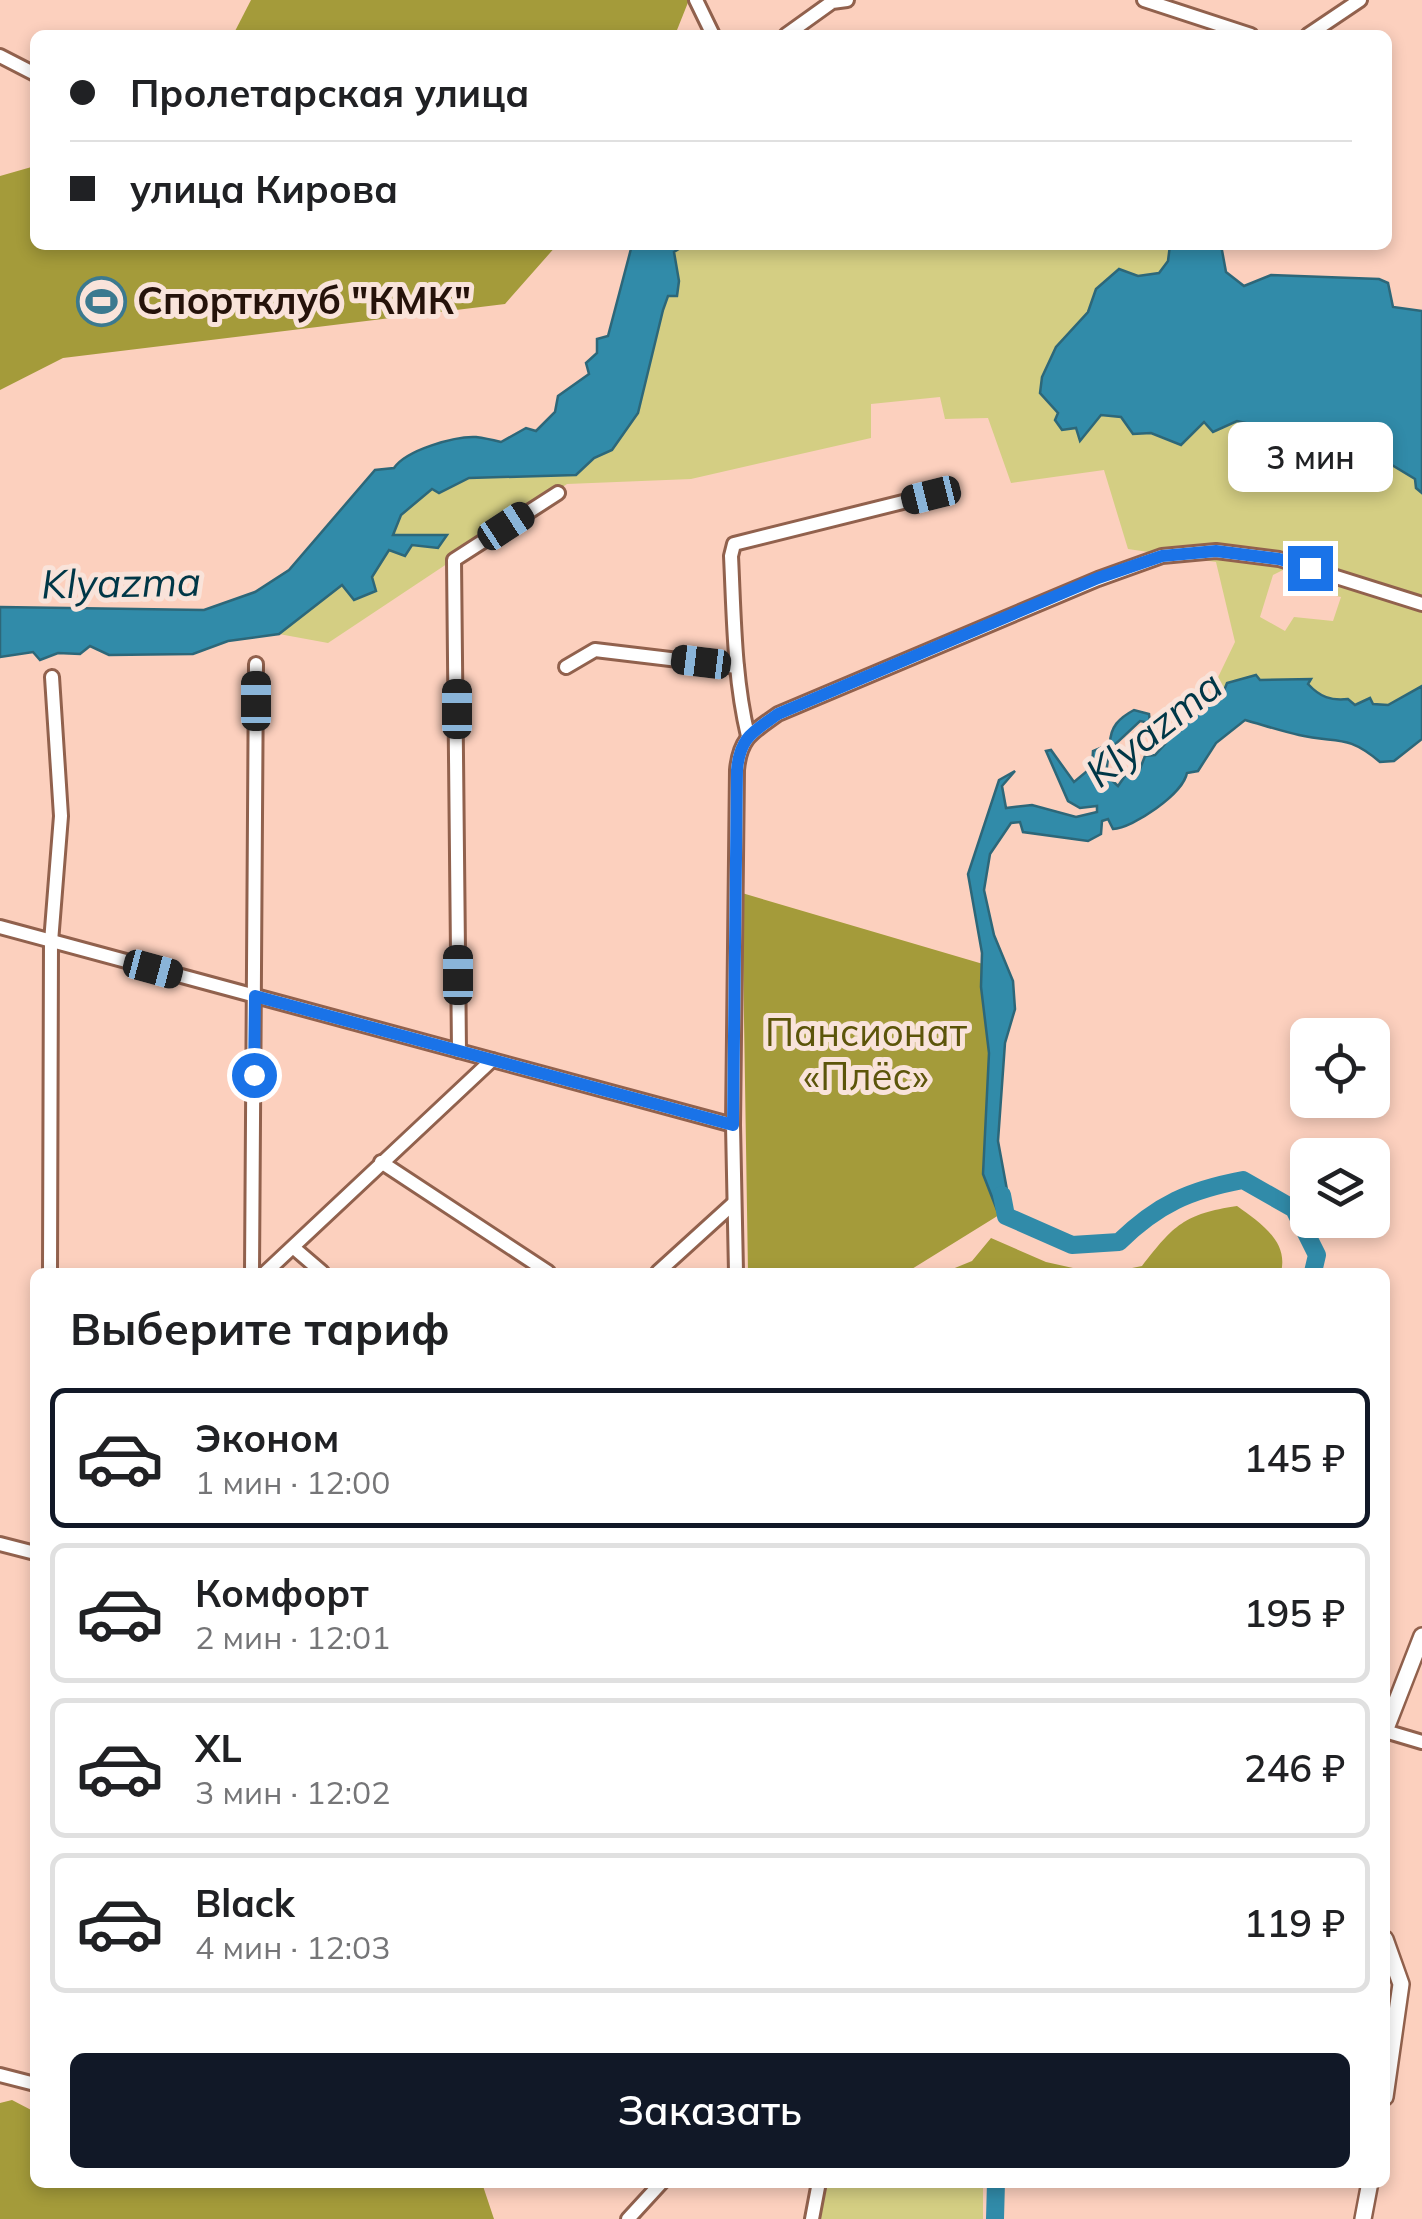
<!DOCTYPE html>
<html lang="ru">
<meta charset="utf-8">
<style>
:root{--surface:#fff;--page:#f2f2f2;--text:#202124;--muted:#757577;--line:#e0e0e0;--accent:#111827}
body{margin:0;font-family:Mulish,sans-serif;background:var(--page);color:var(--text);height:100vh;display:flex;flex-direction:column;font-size:38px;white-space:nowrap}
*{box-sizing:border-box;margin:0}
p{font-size:32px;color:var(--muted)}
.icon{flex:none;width:55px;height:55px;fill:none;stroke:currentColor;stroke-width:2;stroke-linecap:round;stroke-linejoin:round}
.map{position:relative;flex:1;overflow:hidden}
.drawer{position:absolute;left:30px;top:1268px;width:1360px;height:920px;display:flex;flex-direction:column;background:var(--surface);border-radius:15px;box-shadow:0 5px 15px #0003}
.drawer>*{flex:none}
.guide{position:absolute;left:30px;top:30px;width:1362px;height:220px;border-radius:15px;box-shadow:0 5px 15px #0003;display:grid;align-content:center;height:220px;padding:0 40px;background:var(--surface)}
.fabs{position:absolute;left:1290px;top:1018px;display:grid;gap:20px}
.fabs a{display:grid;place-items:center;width:100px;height:100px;border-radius:15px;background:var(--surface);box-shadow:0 5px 15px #0003;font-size:50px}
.end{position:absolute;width:45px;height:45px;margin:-22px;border:12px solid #1a73e8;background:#fff;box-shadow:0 0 0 5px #fff}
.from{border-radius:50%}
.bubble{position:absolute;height:70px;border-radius:15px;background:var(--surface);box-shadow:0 5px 15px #0003;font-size:32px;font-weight:600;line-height:70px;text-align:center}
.car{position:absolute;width:30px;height:60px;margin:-30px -15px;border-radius:12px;box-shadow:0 0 8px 2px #0007;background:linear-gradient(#222 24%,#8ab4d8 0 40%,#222 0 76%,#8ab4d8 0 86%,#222 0)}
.guide b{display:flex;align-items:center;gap:35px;height:95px;font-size:38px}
.guide b+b{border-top:2px solid var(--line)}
.guide i{width:25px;height:25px;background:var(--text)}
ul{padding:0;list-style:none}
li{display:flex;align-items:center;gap:30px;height:140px;margin:0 20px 15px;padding:0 20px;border:5px solid var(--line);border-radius:15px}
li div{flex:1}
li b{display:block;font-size:38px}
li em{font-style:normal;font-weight:600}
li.active{border-color:var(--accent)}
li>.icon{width:90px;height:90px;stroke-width:1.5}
h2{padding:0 40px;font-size:45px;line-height:120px}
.primary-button{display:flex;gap:20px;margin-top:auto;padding:20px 40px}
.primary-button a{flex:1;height:115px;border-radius:15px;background:var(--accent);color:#fff;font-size:40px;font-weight:600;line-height:115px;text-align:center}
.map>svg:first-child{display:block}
</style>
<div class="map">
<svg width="1422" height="2219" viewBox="0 0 1422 2219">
<rect width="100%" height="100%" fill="#fcd0be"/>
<g fill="#d4ce83" fill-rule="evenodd">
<path d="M685 245H1170L1168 261 1159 273 1138 276 1119 269 1097 289 1088 312 1056 347 1080 440 1100 415 1122 417 1134 434 1151 433 1180 445 1204 422 1214 432 1237 421 1259 426 1264 436 1291 434 1299 444 1310 445 1325 436 1357 443 1415 479 1416 488 1422 493V686L1388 705H1355L1348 699C1331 701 1320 697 1308 684L1310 679 1260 680 1209 696 1235 642 1216 562 1128 549 1104 470 1011 483 988 418 945 419 940 397 871 404V438L691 479 567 484 328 643 279 634 342 584 354 599 376 591 372 577 389 549 401 515 432 489 439 493 469 478 576 475 594 458 612 450 638 413 663 310 668 296H677L679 281 674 251ZM1285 569 1340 582 1336 596 1341 597 1333 621 1294 617 1285 631 1260 617 1273 575Z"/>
<path d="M824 2183H983V2219H817Z"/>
</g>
<g fill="#a49b3a">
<path d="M251 0H689L675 35H233Z"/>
<path d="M35 166V245H557L505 304 63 358 0 390V176Z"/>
<path d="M742 893 983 964 981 987 989 1053 983 1174 999 1215 907 1272H748Z"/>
<path d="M1237 1206C1259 1222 1289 1241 1281 1272H1112L1142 1266C1174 1225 1184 1214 1237 1206Z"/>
<path d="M991 1238 1046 1262 1091 1272H945L972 1261Z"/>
<path d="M12 2100 35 2112V2182L482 2183 494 2219H0V2103Z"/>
</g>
<g fill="#318ba9" stroke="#2d6779" stroke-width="2.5">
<path d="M632 245H685L674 252 679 281 677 296H668L663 310 638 413 612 450 594 458 576 475 469 478 439 493 432 489 401 515 393 535H447L438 548 412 545 405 556 389 550 372 577 376 591 354 600 342 585 279 634 228 641 193 654 109 655 90 646 80 654 58 653 40 660 33 652 0 657V607L204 610 255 592 289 570 375 470 394 468C406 450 455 436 476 437 484 438 493 440 501 442L526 428 536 431 555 412 558 396 589 374 586 363 597 353V339L608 336Z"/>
<path d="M1170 245H1221L1226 272 1244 286 1271 275 1379 279 1388 283 1393 307 1422 311V493L1416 488 1415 479 1357 444 1325 436 1310 445 1299 444 1291 434 1264 436 1259 426 1237 421 1213 432 1204 422 1181 445 1151 433 1133 434 1121 417 1101 415 1080 441 1076 428 1062 430 1055 420 1058 413 1040 393 1042 377 1056 347 1088 312 1096 289 1119 269 1138 276 1159 273 1168 261Z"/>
<path d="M1256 675 1260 680 1311 679 1308 684C1320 697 1331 701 1348 699L1355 705 1370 698 1373 704 1388 705 1422 686V739L1394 761 1380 762C1346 733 1337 744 1299 735 1281 731 1263 725 1245 720L1216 743 1198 771 1187 773C1183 794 1133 828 1113 829L1108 819 1102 821 1101 834 1088 841 1023 832 1020 822 1011 823 990 854 984 890 994 935 1013 981 1015 1009 1005 1043 998 1141 1012 1217 999 1215 983 1174 989 1053 981 987 982 953 968 874 999 780 1015 771 1002 786 1006 808 1032 805 1076 817 1097 812V806L1080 808 1068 801 1046 751 1051 750 1074 782 1092 767 1093 751 1110 744C1110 727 1119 718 1134 710L1149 714 1150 723 1140 721 1109 750 1106 775 1118 786 1125 776 1138 774 1145 756 1155 755 1166 743 1169 726 1182 725 1184 715C1202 712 1202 698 1223 693L1227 683Z"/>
</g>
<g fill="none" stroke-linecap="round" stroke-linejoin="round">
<g stroke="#318ba9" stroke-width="18">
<path d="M1002 1195 1006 1216 1072 1245 1119 1242C1158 1204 1190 1190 1243 1180L1294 1209 1317 1255 1313 1272"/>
<path d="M995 2219 996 2182"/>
</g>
<defs>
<g id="minor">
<path d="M696 0 713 35"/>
<path d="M1144 0 1251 35"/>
<path d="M786 35 832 2 847 0"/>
<path d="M1308 35 1360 0"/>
<path d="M0 56 35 74"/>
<path d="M566 667 595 650 737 667"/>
<path d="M748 736C734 677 734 617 731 556L734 544 931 495"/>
<path d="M0 927 733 1125"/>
<path d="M459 1051 454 560 558 493"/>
<path d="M381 1162 548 1272"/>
<path d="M294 1248 322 1272"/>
<path d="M50 1272 51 942 61 816 52 677"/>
<path d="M252 1272 256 664"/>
<path d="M266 1272 492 1060"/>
<path d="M658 1272 734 1203"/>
<path d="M736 1272 733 1125 737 770C740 737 753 732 778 714L1098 579 1162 556 1216 551 1279 559 1422 604"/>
<path d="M0 1544 35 1553"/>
<path d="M1385 1731 1422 1742"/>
<path d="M0 2075 35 2084"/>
<path d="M628 2219 662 2182"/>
<path d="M812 2219 819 2182"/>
</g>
<g id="major">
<path d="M1385 1731 1422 1636"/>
<path d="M1385 1939 1401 1984 1385 2097"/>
<path d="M1363 2219 1370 2182"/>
</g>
</defs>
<use href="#minor" stroke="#91614d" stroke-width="18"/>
<use href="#major" stroke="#91614d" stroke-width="20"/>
<use href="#minor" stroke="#fff" stroke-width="12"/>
<use href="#major" stroke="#fff" stroke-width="15"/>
</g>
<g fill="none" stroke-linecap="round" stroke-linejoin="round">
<path stroke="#1a73e8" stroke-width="12" d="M254 1075 255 996 733 1125 737 770C740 737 753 732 778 714L1098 578 1162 556 1216 551 1279 559 1310 568"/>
</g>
<defs>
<symbol id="stadium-ring" viewBox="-11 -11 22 22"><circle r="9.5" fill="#f9e3da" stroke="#3b798f" stroke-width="1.5"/><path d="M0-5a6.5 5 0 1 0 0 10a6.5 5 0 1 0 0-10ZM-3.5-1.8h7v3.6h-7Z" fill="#3b798f"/></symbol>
</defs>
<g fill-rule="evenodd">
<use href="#stadium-ring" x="74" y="274" width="55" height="55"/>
</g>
<g text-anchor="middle" stroke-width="10" stroke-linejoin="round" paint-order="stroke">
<g font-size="38" font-weight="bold" fill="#25120a" stroke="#f9e3da" text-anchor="start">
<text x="137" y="314">Спортклуб "КМК"</text>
</g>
<g font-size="38" fill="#5c550a" stroke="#f9e3da">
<text x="866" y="1046">Пансионат<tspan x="866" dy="44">«Плёс»</tspan></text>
</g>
<g font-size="40" font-style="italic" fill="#003747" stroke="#f9e3da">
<text transform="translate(121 583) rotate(-1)" y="14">Klyazma</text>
<text transform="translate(1154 729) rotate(-38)" y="14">Klyazma</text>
</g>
</g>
</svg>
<div class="fabs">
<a><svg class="icon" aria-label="locate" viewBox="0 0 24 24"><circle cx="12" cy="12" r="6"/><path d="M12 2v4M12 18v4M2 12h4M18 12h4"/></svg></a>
<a><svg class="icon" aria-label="layers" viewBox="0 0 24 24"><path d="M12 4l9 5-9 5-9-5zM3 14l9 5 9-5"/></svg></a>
</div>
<i class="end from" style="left:254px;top:1075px"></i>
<i class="end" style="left:1310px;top:568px"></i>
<div class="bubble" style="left:1228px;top:422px;width:165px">3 мин</div>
<i class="car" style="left:931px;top:495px;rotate:256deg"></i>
<i class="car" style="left:506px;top:526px;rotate:57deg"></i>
<i class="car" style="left:701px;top:662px;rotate:277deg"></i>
<i class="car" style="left:256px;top:701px;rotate:0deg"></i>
<i class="car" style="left:457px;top:709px;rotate:0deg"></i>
<i class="car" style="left:153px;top:969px;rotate:105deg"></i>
<i class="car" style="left:458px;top:975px;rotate:0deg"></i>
<div class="guide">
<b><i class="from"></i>Пролетарская улица</b>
<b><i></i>улица Кирова</b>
</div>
<section class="drawer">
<h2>Выберите тариф</h2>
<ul>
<li class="active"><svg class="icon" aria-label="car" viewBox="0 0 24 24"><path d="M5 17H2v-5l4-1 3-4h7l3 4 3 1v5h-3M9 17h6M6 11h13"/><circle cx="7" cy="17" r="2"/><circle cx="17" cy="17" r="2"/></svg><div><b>Эконом</b><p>1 мин · 12:00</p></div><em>145 ₽</em></li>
<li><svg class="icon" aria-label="car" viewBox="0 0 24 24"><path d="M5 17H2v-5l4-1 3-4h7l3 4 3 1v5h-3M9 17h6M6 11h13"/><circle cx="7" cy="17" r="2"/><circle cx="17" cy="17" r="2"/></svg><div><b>Комфорт</b><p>2 мин · 12:01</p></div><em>195 ₽</em></li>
<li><svg class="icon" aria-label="car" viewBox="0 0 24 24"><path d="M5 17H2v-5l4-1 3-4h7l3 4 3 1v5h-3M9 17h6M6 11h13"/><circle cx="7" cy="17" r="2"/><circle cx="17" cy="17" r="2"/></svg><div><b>XL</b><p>3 мин · 12:02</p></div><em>246 ₽</em></li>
<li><svg class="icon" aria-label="car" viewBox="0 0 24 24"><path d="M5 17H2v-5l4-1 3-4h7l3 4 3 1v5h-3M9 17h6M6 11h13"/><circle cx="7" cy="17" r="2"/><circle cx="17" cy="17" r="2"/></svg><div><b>Black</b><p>4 мин · 12:03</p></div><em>119 ₽</em></li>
</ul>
<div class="primary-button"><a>Заказать</a></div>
</section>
</div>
